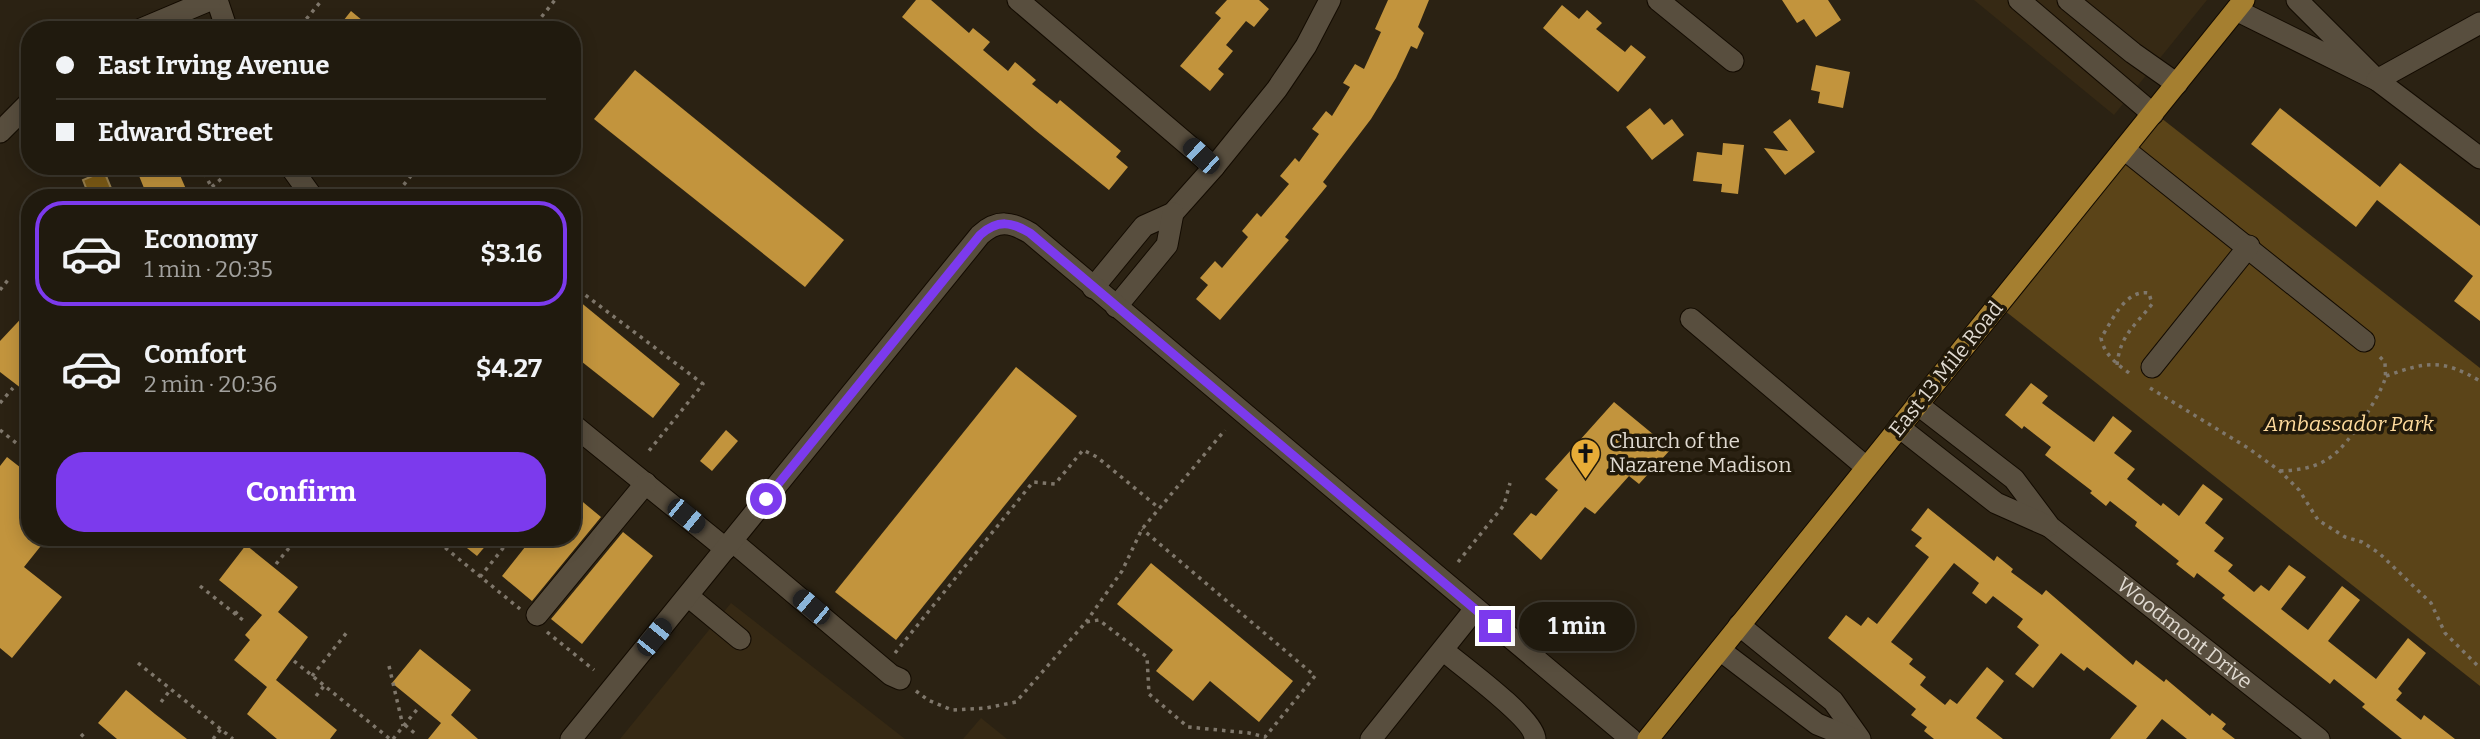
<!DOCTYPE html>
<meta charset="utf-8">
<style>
:root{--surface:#201a0e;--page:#2d271c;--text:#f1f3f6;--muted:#a2a19e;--line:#3d382e;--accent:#7c3aed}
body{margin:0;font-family:Bitter,serif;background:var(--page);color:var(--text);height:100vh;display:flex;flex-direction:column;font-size:26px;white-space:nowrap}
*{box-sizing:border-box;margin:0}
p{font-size:23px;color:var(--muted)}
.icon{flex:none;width:38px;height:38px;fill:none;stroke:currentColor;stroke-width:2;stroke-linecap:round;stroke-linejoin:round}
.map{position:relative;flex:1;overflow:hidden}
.panel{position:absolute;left:21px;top:189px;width:560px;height:357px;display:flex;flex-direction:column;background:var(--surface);border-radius:28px;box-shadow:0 4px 18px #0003,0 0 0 2px var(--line)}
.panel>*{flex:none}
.hud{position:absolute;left:21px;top:21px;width:560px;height:154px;border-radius:28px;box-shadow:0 4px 18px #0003,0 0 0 2px var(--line);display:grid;align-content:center;height:154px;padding:0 35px;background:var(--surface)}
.end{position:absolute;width:32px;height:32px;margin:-16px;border:9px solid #7c3aed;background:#fff;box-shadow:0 0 0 4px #fff}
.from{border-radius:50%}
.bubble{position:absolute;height:49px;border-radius:24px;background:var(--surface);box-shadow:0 4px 18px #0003,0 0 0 2px var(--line);font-size:23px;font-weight:700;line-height:49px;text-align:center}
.car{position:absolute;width:21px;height:42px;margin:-21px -10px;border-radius:9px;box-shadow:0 0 5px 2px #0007;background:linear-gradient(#222 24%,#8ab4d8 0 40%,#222 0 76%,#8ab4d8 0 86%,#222 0)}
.hud b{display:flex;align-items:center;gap:24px;height:66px;font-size:26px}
.hud b+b{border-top:2px solid var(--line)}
.hud i{width:18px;height:18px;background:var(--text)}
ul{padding:12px 0 0;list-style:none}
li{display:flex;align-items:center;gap:21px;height:105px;margin:0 14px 10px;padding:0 21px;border:4px solid transparent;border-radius:28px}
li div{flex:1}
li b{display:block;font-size:26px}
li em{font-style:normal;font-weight:700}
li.selected{border-color:var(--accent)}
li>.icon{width:63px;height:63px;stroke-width:1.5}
.primary-button{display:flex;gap:14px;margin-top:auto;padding:14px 35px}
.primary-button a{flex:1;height:80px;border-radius:28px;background:var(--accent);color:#fff;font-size:28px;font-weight:700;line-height:80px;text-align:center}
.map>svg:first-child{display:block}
</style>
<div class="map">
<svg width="2480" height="739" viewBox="0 0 2480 739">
<rect width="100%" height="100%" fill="#2b2213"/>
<g fill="#362914">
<path d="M1974 0H2207L2114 115Z"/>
<path d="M731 603 905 739H620Z"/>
<path d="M981 718 1007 739H963Z"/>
</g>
<path fill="#5b4418" d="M2156 114 2480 368V686L2000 307Z"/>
<path fill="#7e5c16" stroke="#9b824e" stroke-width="2" d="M104 171 115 198H90L83 180Z"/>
<g fill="#c2943d">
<path d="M916 0H931L969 33 973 28 990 42 983 50 1008 71 1015 62 1036 80 1032 84 1057 104 1060 100 1121 151 1116 157 1128 167 1109 190 1035 130 902 17Z"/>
<path d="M1227 0H1259L1269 9 1254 27 1246 21 1226 45 1233 51 1218 69 1224 74 1210 91 1180 66 1221 18 1215 13Z"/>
<path d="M1388 0H1429L1418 27 1424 33 1417 49 1411 46 1396 78 1371 119 1323 182 1327 186 1285 237 1289 240 1220 320 1196 299 1208 285 1200 278 1215 261 1222 268 1248 237 1242 231 1257 213 1261 217 1289 184 1280 176 1295 158 1299 162 1319 134 1312 129 1326 111 1332 116 1350 87 1343 83 1355 64 1364 69 1381 32 1375 29Z"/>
<path d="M1782 0H1828L1841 20 1816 37 1804 19 1797 23Z"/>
<path d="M1562 5 1579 19 1587 10 1602 23 1596 29 1625 52 1631 45 1646 57 1618 92 1543 28Z"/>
<path d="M351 11 374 30H336Z"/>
<path d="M1816 65 1850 72 1843 108 1818 103 1820 92 1811 90Z"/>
<path d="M635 70 844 240 805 287 594 119Z"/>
<path d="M1650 108 1664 125 1672 119 1684 135 1652 160 1626 127Z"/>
<path d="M2280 108 2380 187 2400 163 2480 226V321L2454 301 2473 276 2377 200 2356 227 2251 144Z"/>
<path d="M1790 119 1815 152 1785 175 1764 148 1788 151 1773 132Z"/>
<path d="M1723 143 1744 145 1738 194 1721 192 1722 184 1693 181 1697 152 1722 155Z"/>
<path d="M135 166H176L186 189 169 198H148Z"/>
<path d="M579 301 680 384 653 418 572 354V310Z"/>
<path d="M30 309V395L0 372V341Z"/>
<path d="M1016 367 1077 416 896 640 835 592Z"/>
<path d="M2031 383 2048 396 2042 403 2094 442 2113 416 2132 431 2114 453 2135 469 2127 479 2161 506 2163 503 2179 516 2203 484 2223 499 2205 523 2224 538 2214 551 2233 565 2228 571 2254 592 2261 585 2269 591 2289 565 2306 577 2281 609 2308 630 2342 586 2360 600 2328 641 2376 679 2408 638 2426 653 2398 689 2402 693 2396 700 2421 720 2424 715 2455 739H2402L2362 707 2365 704 2334 679 2330 684 2222 598 2225 595 2197 573 2194 578 2176 564 2179 561 2135 526 2137 522 2110 501 2106 506 2090 493 2092 491 2045 455 2051 447 2024 426 2022 429 2005 415Z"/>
<path d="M1614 402 1671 449 1639 484 1629 476 1595 514 1585 507 1541 560 1513 534 1531 513 1536 516 1558 490 1545 479Z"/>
<path d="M726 430 738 441 712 471 700 461Z"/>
<path d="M7 457 30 475V537H48L24 567 62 597 12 658 0 648V466Z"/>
<path d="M572 493 601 517 532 601 502 576 533 537H572Z"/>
<path d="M1928 508 1994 561 1997 556 2013 569 2011 572 2042 595 2046 590 2133 665 2136 660 2164 682 2166 679 2210 716 2212 713 2226 724 2222 729 2235 739H2187L2162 719 2146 739H2110L2137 706 2087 667 2084 671 2061 653 2033 688 2015 674 2039 645 2017 627 2023 619 1993 596 1986 604 1972 593 1979 583 1954 563 1891 642 1913 659 1909 664 1926 677 1920 685 1945 705 1950 699 1957 704 1987 667 2004 681 1976 718 2003 739H1934L1924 731 1927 727 1911 715 1916 709 1828 638 1846 615 1861 626 1868 617 1877 624 1909 583 1929 557 1915 546 1922 538 1911 530Z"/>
<path d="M623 532 653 556 582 644 551 619Z"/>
<path d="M453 537H493L477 556Z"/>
<path d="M246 545 298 587 278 612 308 637 276 680 337 730 330 739H277L247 714 267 687 234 660 250 640 245 635 262 615 219 580Z"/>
<path d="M1151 563 1293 681 1259 722 1210 681 1193 701 1156 671 1173 650 1117 604Z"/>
<path d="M420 649 471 690 451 715 478 739H428L441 723 392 683Z"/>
<path d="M126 690 155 714 187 739H117L98 723Z"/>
</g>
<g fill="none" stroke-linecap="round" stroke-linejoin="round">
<defs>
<g id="minor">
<path d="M217 0 227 30"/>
<path d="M1018 0 1214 167"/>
<path d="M1658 0 1733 61"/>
<path d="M2019 0 2153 114"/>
<path d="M2068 0 2133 53 2177 84"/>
<path d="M2236 10 2377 80 2297 0"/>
<path d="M2480 23 2377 80 2480 158"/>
<path d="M139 30 210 0"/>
<path d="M0 132 30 102"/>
<path d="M2124 149 2364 341"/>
<path d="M290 166 313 198"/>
<path d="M1093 288 1144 226 1173 213 1214 167 1277 89 1306 46 1330 0"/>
<path d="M1116 307 1167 245 1173 213"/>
<path d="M1691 319 1866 467"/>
<path d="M2152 367 2249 246"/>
<path id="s1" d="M1917 404 2014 479 2050 527 2319 739"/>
<path d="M572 424 726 549"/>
<path d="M1899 427 1996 503 2048 526"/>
<path d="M732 541 891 675 900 679"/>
<path d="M688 596 740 639"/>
<path d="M537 615 646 483"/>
<path d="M1739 625 1833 701 1860 739"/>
<path d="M1720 650 1817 724 1854 739"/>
<path d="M1444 651C1462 666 1535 719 1535 739"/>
<path d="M571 739 980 235C998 219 1011 222 1030 233L1631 739"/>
<path d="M1371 739 1475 609"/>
</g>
<path id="major" d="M1648 739 2244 0"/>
</defs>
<use href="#minor" stroke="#130b01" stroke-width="23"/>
<use href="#major" stroke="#130b01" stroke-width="23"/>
<g stroke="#7f776b" stroke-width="3.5" stroke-dasharray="3.5 5" stroke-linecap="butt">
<path d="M284 30 303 23 322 0"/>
<path d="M531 30 555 0"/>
<path d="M200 166 211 186"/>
<path d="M199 198 236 166"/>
<path d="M393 198 419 166"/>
<path d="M572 285 703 384 648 452"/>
<path d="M0 290 8 280"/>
<path d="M2117 365C2120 335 2135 326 2152 304L2149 293C2125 289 2112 321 2101 338 2104 355 2119 366 2132 375"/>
<path d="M2386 376C2426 362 2441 358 2480 381"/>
<path d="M2150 388 2248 448 2280 471 2299 490 2318 520 2345 537 2362 542 2379 553 2431 603 2445 633 2480 668"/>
<path d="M0 403 13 388"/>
<path d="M0 430 30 454"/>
<path d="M572 464 576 459"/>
<path d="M2280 471C2299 470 2317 468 2332 456 2348 445 2379 398 2385 379 2386 374 2385 368 2385 362L2378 355"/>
<path d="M277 537 289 547"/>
<path d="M432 537 520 609"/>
<path d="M1458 562 1504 505 1510 483"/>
<path d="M276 564 298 537"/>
<path d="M480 577 512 537"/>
<path d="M200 586 244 621"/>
<path d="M235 614 241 608"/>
<path d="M1086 622 1122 571 1142 529 1225 430"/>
<path d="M547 632 594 670"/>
<path d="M895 653 1033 482 1055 484 1083 450 1097 457 1159 508"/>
<path d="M294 661 390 739"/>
<path d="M138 663 233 739"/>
<path d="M389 666 403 726"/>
<path d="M312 676 348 631"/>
<path d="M916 691 928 700 952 710 986 708 1016 702 1086 622 1099 620 1147 657 1149 694 1188 727 1249 733 1265 737 1315 676 1142 529"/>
<path d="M316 696 324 686"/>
<path d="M161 702 171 689"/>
<path d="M405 725 418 736"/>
<path d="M81 734 86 739"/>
<path d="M213 739 221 729"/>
<path d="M393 739 419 707"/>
</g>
<use href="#minor" stroke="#584e3e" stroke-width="21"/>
<use href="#major" stroke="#a57f30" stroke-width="21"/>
</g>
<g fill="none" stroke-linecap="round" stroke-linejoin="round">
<path stroke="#7c3aed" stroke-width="9" d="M766 499 980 235C998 219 1012 222 1030 233L1495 626"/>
</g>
<defs>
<symbol id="church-pin" viewBox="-11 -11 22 30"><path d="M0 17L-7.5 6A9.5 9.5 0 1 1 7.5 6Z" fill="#e7ac37" stroke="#21190a"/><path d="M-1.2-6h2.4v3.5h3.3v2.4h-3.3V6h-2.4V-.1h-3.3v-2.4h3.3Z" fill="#111"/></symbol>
</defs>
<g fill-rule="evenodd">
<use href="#church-pin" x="1568" y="436" width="35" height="47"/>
</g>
<g text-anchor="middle" stroke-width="7" stroke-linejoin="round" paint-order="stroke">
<g font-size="21" fill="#dfd9d0" stroke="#21190a">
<text transform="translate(1946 369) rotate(-51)" y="7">East 13 Mile Road</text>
<text dy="7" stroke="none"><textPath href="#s1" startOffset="354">Woodmont Drive</textPath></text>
</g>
<g font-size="21" font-style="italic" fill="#feda9c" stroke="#21190a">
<text x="2349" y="431">Ambassador Park</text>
</g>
<g font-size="21" fill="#dfd9d0" stroke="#21190a" text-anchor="start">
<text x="1609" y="448">Church of the<tspan x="1609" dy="24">Nazarene Madison</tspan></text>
</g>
</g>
</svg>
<i class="end from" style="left:766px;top:499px"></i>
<i class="end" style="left:1495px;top:626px"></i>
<div class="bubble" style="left:1519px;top:602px;width:116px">1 min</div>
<i class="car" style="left:1201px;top:156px;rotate:313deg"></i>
<i class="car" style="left:686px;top:516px;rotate:129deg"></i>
<i class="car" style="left:811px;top:607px;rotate:310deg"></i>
<i class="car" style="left:654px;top:637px;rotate:39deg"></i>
<div class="hud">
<b><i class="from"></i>East Irving Avenue</b>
<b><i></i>Edward Street</b>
</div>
<section class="panel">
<ul>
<li class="selected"><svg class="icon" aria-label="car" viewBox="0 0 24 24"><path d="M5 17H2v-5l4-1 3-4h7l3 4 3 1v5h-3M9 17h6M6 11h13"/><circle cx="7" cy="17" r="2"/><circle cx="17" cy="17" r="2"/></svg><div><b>Economy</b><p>1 min · 20:35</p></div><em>$3.16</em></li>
<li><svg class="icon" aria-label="car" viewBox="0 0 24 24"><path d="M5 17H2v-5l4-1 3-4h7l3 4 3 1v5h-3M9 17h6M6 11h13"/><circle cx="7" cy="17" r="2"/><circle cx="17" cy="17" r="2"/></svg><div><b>Comfort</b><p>2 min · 20:36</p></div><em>$4.27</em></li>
</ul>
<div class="primary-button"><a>Confirm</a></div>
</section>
</div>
